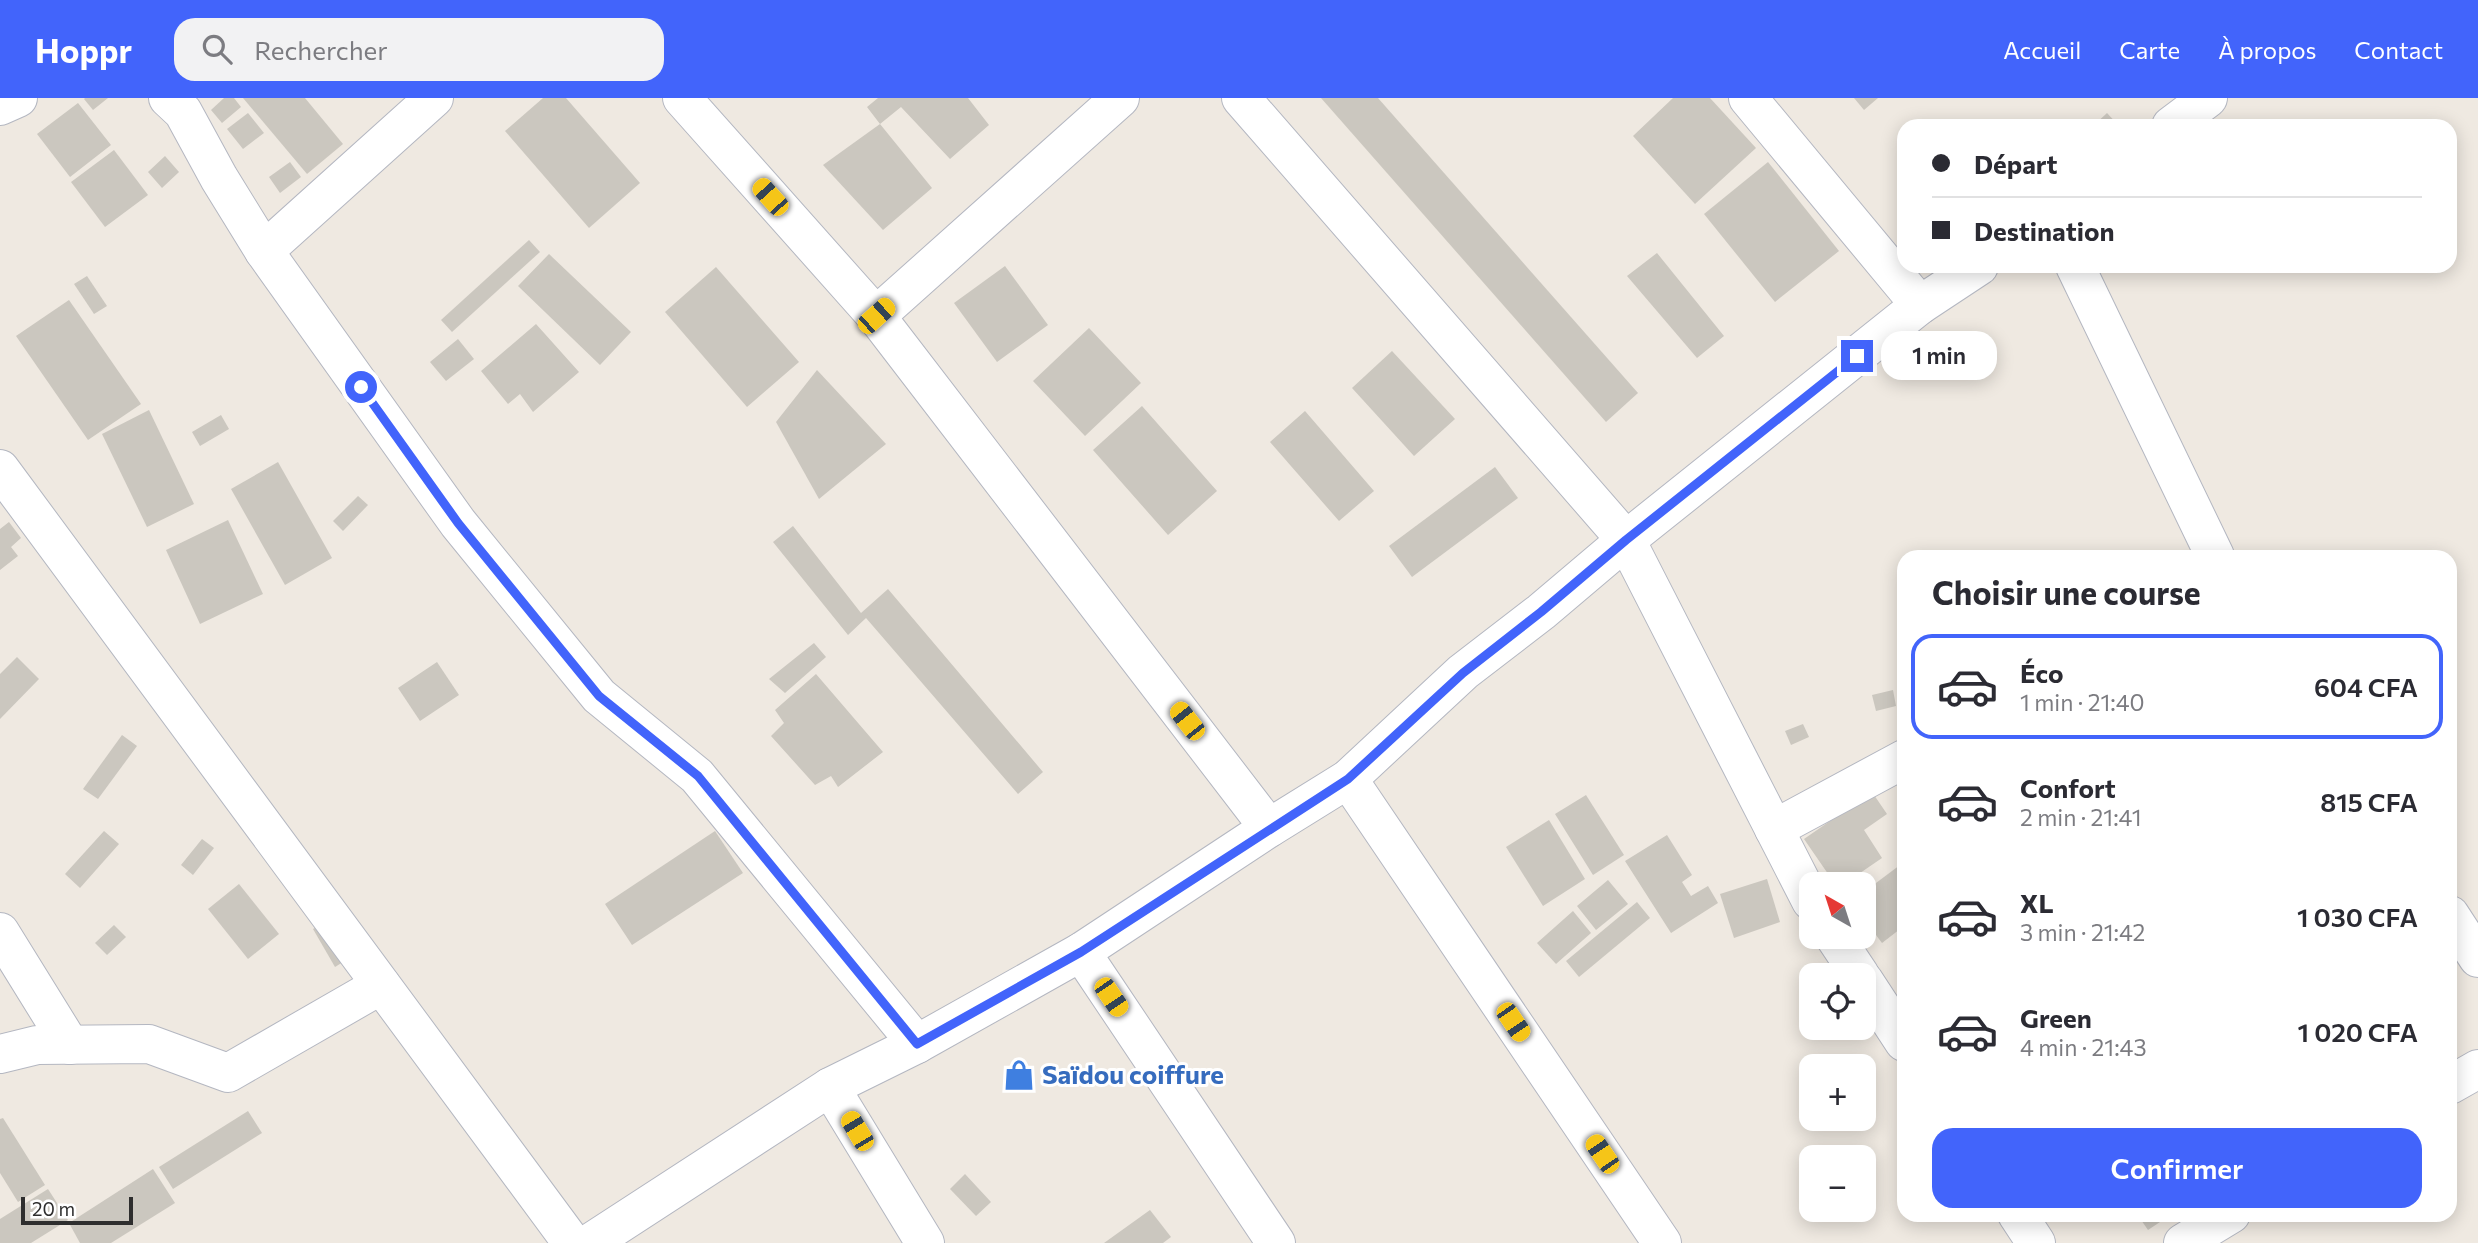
<!DOCTYPE html>
<html lang="fr">
<meta charset="utf-8">
<style>
:root{--surface:#fff;--page:#f2f2f3;--text:#2b2b33;--muted:#7c7c81;--line:#e1e1e2;--accent:#4264fb}
body{margin:0;font-family:Commissioner,sans-serif;background:var(--page);color:var(--text);height:100vh;display:flex;flex-direction:column;font-size:26px;white-space:nowrap}
*{box-sizing:border-box;margin:0}
p{font-size:23px;color:var(--muted)}
.icon{flex:none;width:38px;height:38px;fill:none;stroke:currentColor;stroke-width:2;stroke-linecap:round;stroke-linejoin:round}
.map{position:relative;flex:1;overflow:hidden}
.panel{position:absolute;left:1897px;top:452px;width:560px;height:672px;display:flex;flex-direction:column;background:var(--surface);border-radius:21px;box-shadow:0 4px 18px #0003}
.panel>*{flex:none}
.guide{position:absolute;left:1897px;top:21px;width:560px;height:154px;border-radius:21px;box-shadow:0 4px 18px #0003;display:grid;align-content:center;height:154px;padding:0 35px;background:var(--surface)}
.needle{width:46px;rotate:321deg}
.fabs{position:absolute;left:1799px;top:774px;display:grid;gap:14px}
.fabs a{display:grid;place-items:center;width:77px;height:77px;border-radius:14px;background:var(--surface);box-shadow:0 4px 18px #0003;font-size:35px}
.scale{position:absolute;left:21px;bottom:18px;width:112px;box-sizing:border-box;padding-left:7px;border:4px solid #2e2e2e;border-top:0;font-size:19px;line-height:24px;white-space:nowrap;color:#2e2e2e;-webkit-text-stroke:5px #fff;paint-order:stroke}
.end{position:absolute;width:32px;height:32px;margin:-16px;border:9px solid #4264fb;background:#fff;box-shadow:0 0 0 4px #fff}
.from{border-radius:50%}
.bubble{position:absolute;height:49px;border-radius:21px;background:var(--surface);box-shadow:0 4px 18px #0003;font-size:23px;font-weight:600;line-height:49px;text-align:center}
.car{position:absolute;width:21px;height:42px;margin:-21px -10px;border-radius:9px;box-shadow:0 0 5px 2px #0007;background:linear-gradient(#f5c518 24%,#345 0 40%,#f5c518 0 76%,#345 0 86%,#f5c518 0)}
.guide b{display:flex;align-items:center;gap:24px;height:66px;font-size:26px}
.guide b+b{border-top:2px solid var(--line)}
.guide i{width:18px;height:18px;background:var(--text)}
ul{padding:0;list-style:none}
li{display:flex;align-items:center;gap:21px;height:105px;margin:0 14px 10px;padding:0 21px;border:4px solid transparent;border-radius:21px}
li div{flex:1}
li b{display:block;font-size:26px}
li em{font-style:normal;font-weight:600}
li.selected{border-color:var(--accent)}
li>.icon{width:63px;height:63px;stroke-width:1.5}
h2{padding:0 35px;font-size:32px;line-height:84px}
.action{display:flex;gap:14px;margin-top:auto;padding:14px 35px}
.action a{flex:1;height:80px;border-radius:21px;background:var(--accent);color:#fff;font-size:28px;font-weight:600;line-height:80px;text-align:center}
header{display:flex;align-items:center;gap:42px;box-sizing:border-box;height:98px;padding:0 35px;background:var(--accent);color:#fff}
header strong{font-size:33px}
nav{display:flex;gap:38px;margin-inline-start:auto;font-size:24px}
.search{width:490px;height:63px;background:var(--page);display:flex;align-items:center;gap:18px;box-sizing:border-box;padding:0 24px;border-radius:21px;color:var(--muted);font-size:26px}
.map>svg:first-child{display:block}
</style>
<header>
<strong>Hoppr</strong>
<div class="search"><svg class="icon" aria-label="search" viewBox="0 0 24 24"><circle cx="10" cy="10" r="6"/><path d="M15 15l6 6"/></svg>Rechercher</div>
<nav><a>Accueil</a><a>Carte</a><a>À propos</a><a>Contact</a></nav>
</header>
<div class="map">
<svg width="2478" height="1145" viewBox="0 0 2478 1145">
<rect width="100%" height="100%" fill="#efe9e1"/>
<g fill="#cbc7bf">
<path d="M85 0H108L93 12 84 1Z"/>
<path d="M224 0H234L241 9 222 25 211 12Z"/>
<path d="M243 0H305L343 46 307 76Z"/>
<path d="M543 0H566L640 85 589 130 505 33Z"/>
<path d="M878 0H968L989 27 950 61 901 9 880 26 867 9Z"/>
<path d="M1321 0H1378L1638 295 1606 324Z"/>
<path d="M1673 0H1710L1756 50 1695 106 1633 38Z"/>
<path d="M1854 0H1878L1864 12Z"/>
<path d="M78 5 111 47 70 79 37 36Z"/>
<path d="M248 15 264 35 243 51 227 31Z"/>
<path d="M2107 15 2119 28H2093Z"/>
<path d="M880 26 932 90 883 132 823 67Z"/>
<path d="M114 52 148 97 105 129 71 84Z"/>
<path d="M165 58 179 74 162 90 148 74Z"/>
<path d="M290 64 301 79 280 95 269 79Z"/>
<path d="M1768 64 1839 153 1775 204 1704 116Z"/>
<path d="M529 142 540 154 452 234 441 222Z"/>
<path d="M1657 155 1724 238 1697 260 1627 178Z"/>
<path d="M549 156 631 234 600 267 518 188Z"/>
<path d="M1005 168 1048 227 997 264 954 205Z"/>
<path d="M716 169 799 264 747 309 665 214Z"/>
<path d="M87 178 107 208 94 216 74 186Z"/>
<path d="M69 202 141 306 88 342 16 238Z"/>
<path d="M536 226 579 274 533 314 520 296 508 306 481 273Z"/>
<path d="M1089 230 1141 285 1085 338 1033 283Z"/>
<path d="M458 241 474 261 446 283 430 264Z"/>
<path d="M1392 253 1455 321 1414 358 1352 290Z"/>
<path d="M817 272 886 346 819 401 776 324Z"/>
<path d="M1142 308 1217 393 1168 437 1093 352Z"/>
<path d="M149 312 194 406 147 429 102 336Z"/>
<path d="M1305 313 1374 393 1339 423 1270 344Z"/>
<path d="M221 317 229 331 200 348 192 334Z"/>
<path d="M278 364 332 460 285 487 231 391Z"/>
<path d="M1495 369 1518 400 1412 479 1389 448Z"/>
<path d="M358 398 368 407 343 433 333 423Z"/>
<path d="M228 422 263 496 200 526 166 452Z"/>
<path d="M9 424 21 440 11 449 18 458 0 472V431Z"/>
<path d="M793 428 861 515 888 491 1043 674 1018 696 866 520 848 537 773 444Z"/>
<path d="M814 545 826 559 785 595 769 581Z"/>
<path d="M17 559 39 581 0 621V576Z"/>
<path d="M437 564 459 597 420 623 398 590Z"/>
<path d="M816 576 883 654 838 689 831 678 815 687 771 638 784 625 775 612Z"/>
<path d="M1893 592 1896 608 1876 613 1872 597Z"/>
<path d="M1803 626 1809 639 1791 647 1785 633Z"/>
<path d="M122 637 137 648 98 701 83 691Z"/>
<path d="M1872 694 1887 716 1864 732 1882 760 1844 786H1835L1804 741Z"/>
<path d="M1586 697 1624 757 1593 777 1555 716Z"/>
<path d="M1549 722 1585 781 1543 808 1506 749Z"/>
<path d="M104 733 119 746 80 790 65 776Z"/>
<path d="M715 733 743 775 632 847 605 806Z"/>
<path d="M1667 737 1692 777 1682 784 1691 798 1708 788 1718 805 1671 835 1625 763Z"/>
<path d="M202 741 214 750 193 777 181 767Z"/>
<path d="M1904 764V828L1882 845 1864 821V794Z"/>
<path d="M1767 781 1780 824 1734 840 1720 796Z"/>
<path d="M1608 782 1628 806 1596 832 1577 808Z"/>
<path d="M239 786 279 836 248 861 208 811Z"/>
<path d="M1637 804 1650 820 1579 879 1566 863Z"/>
<path d="M1573 813 1591 835 1556 866 1537 845Z"/>
<path d="M322 826 343 864 335 869 313 831Z"/>
<path d="M114 827 126 839 107 857 95 845Z"/>
<path d="M248 1013 262 1035 173 1091 159 1069Z"/>
<path d="M3 1020 45 1087 18 1104 0 1075V1021Z"/>
<path d="M153 1071 175 1105 111 1145H80L69 1125Z"/>
<path d="M965 1076 991 1104 976 1118 950 1091Z"/>
<path d="M48 1091 68 1122 31 1145H0V1121Z"/>
<path d="M1150 1112 1171 1139 1163 1145H1104Z"/>
<path d="M2137 1116H2172L2148 1132Z"/>
</g>
<g fill="none" stroke-linecap="round" stroke-linejoin="round">
<defs>
<g id="minor">
<path d="M168 0 183 14 219 80 264 153 458 425 599 598 697 678 917 946"/>
<path d="M682 0 876 218 1269 730"/>
<path d="M1241 0 1626 442 1811 803"/>
<path d="M1748 0 1920 207"/>
<path d="M0 8 18 0"/>
<path d="M264 153 434 0"/>
<path d="M876 218 1120 0"/>
<path d="M0 371 572 1145"/>
<path d="M1348 681 1662 1145"/>
<path d="M1774 731 1904 661"/>
<path d="M0 834 70 947"/>
<path d="M1834 838 1860 877"/>
<path d="M1081 854 1276 1145"/>
<path d="M1864 883 1904 944"/>
<path d="M0 956 37 947 149 946 228 975 381 887"/>
<path d="M2450 987 2478 971"/>
<path d="M830 989 925 1145"/>
<path d="M2017 1116 2036 1145"/>
<path d="M590 1145 830 989 917 946 1081 854 1269 730 1348 681 1463 574 1541 514 1626 442 1920 207 1979 168"/>
<path d="M2183 1145 2231 1116"/>
</g>
<g id="tertiary">
<path d="M2171 28 2208 0"/>
<path d="M2075 168 2215 458"/>
<path d="M2450 817 2478 860"/>
</g>
</defs>
<use href="#minor" stroke="#b4b7c1" stroke-width="40"/>
<use href="#tertiary" stroke="#b4b7c1" stroke-width="40"/>
<use href="#minor" stroke="#fff" stroke-width="38"/>
<use href="#tertiary" stroke="#fff" stroke-width="38"/>
</g>
<g fill="none" stroke-linecap="round" stroke-linejoin="round">
<path stroke="#4264fb" stroke-width="9" d="M361 289 458 425 599 598 698 678 917 946 1081 854 1348 681 1463 575 1541 514 1626 442 1857 258"/>
</g>
<defs>
<symbol id="shop-bare" viewBox="-9 -9 18 18"><path d="M-5-2.5h2.3a2.7 3.5 0 0 1 5.4 0H5L5.5 6h-11ZM-1.5-2.5h3a1.5 2.3 0 0 0-3 0Z" fill="#3f7fe0" stroke="#fff" stroke-width="2.5" paint-order="stroke"/></symbol>
</defs>
<g fill-rule="evenodd">
<use href="#shop-bare" x="997" y="955" width="44" height="44"/>
</g>
<g text-anchor="middle" stroke-width="6" stroke-linejoin="round" paint-order="stroke">
<g font-size="26" font-weight="bold" fill="#366cbe" stroke="#fff" text-anchor="start">
<text x="1042" y="986">Saïdou coiffure</text>
</g>
</g>
</svg>
<div class="fabs">
<a><svg class="needle" viewBox="-14 -14 28 28"><path d="M0-13l5 13h-10z" fill="#e53935"/><path d="M0 13l5-13h-10z" fill="#7c7c81"/></svg></a>
<a><svg class="icon" aria-label="locate" viewBox="0 0 24 24"><circle cx="12" cy="12" r="6"/><path d="M12 2v4M12 18v4M2 12h4M18 12h4"/></svg></a>
<a>+</a>
<a>−</a>
</div>
<div class="scale">20 m</div>
<i class="end from" style="left:361px;top:289px"></i>
<i class="end" style="left:1857px;top:258px"></i>
<div class="bubble" style="left:1881px;top:233px;width:116px">1 min</div>
<i class="car" style="left:770px;top:99px;rotate:318deg"></i>
<i class="car" style="left:876px;top:218px;rotate:48deg"></i>
<i class="car" style="left:1187px;top:623px;rotate:322deg"></i>
<i class="car" style="left:1111px;top:899px;rotate:146deg"></i>
<i class="car" style="left:1513px;top:924px;rotate:146deg"></i>
<i class="car" style="left:857px;top:1033px;rotate:329deg"></i>
<i class="car" style="left:1602px;top:1056px;rotate:326deg"></i>
<div class="guide">
<b><i class="from"></i>Départ</b>
<b><i></i>Destination</b>
</div>
<section class="panel">
<h2>Choisir une course</h2>
<ul>
<li class="selected"><svg class="icon" aria-label="car" viewBox="0 0 24 24"><path d="M5 17H2v-5l4-1 3-4h7l3 4 3 1v5h-3M9 17h6M6 11h13"/><circle cx="7" cy="17" r="2"/><circle cx="17" cy="17" r="2"/></svg><div><b>Éco</b><p>1 min · 21:40</p></div><em>604 CFA</em></li>
<li><svg class="icon" aria-label="car" viewBox="0 0 24 24"><path d="M5 17H2v-5l4-1 3-4h7l3 4 3 1v5h-3M9 17h6M6 11h13"/><circle cx="7" cy="17" r="2"/><circle cx="17" cy="17" r="2"/></svg><div><b>Confort</b><p>2 min · 21:41</p></div><em>815 CFA</em></li>
<li><svg class="icon" aria-label="car" viewBox="0 0 24 24"><path d="M5 17H2v-5l4-1 3-4h7l3 4 3 1v5h-3M9 17h6M6 11h13"/><circle cx="7" cy="17" r="2"/><circle cx="17" cy="17" r="2"/></svg><div><b>XL</b><p>3 min · 21:42</p></div><em>1 030 CFA</em></li>
<li><svg class="icon" aria-label="car" viewBox="0 0 24 24"><path d="M5 17H2v-5l4-1 3-4h7l3 4 3 1v5h-3M9 17h6M6 11h13"/><circle cx="7" cy="17" r="2"/><circle cx="17" cy="17" r="2"/></svg><div><b>Green</b><p>4 min · 21:43</p></div><em>1 020 CFA</em></li>
</ul>
<div class="action"><a>Confirmer</a></div>
</section>
</div>
